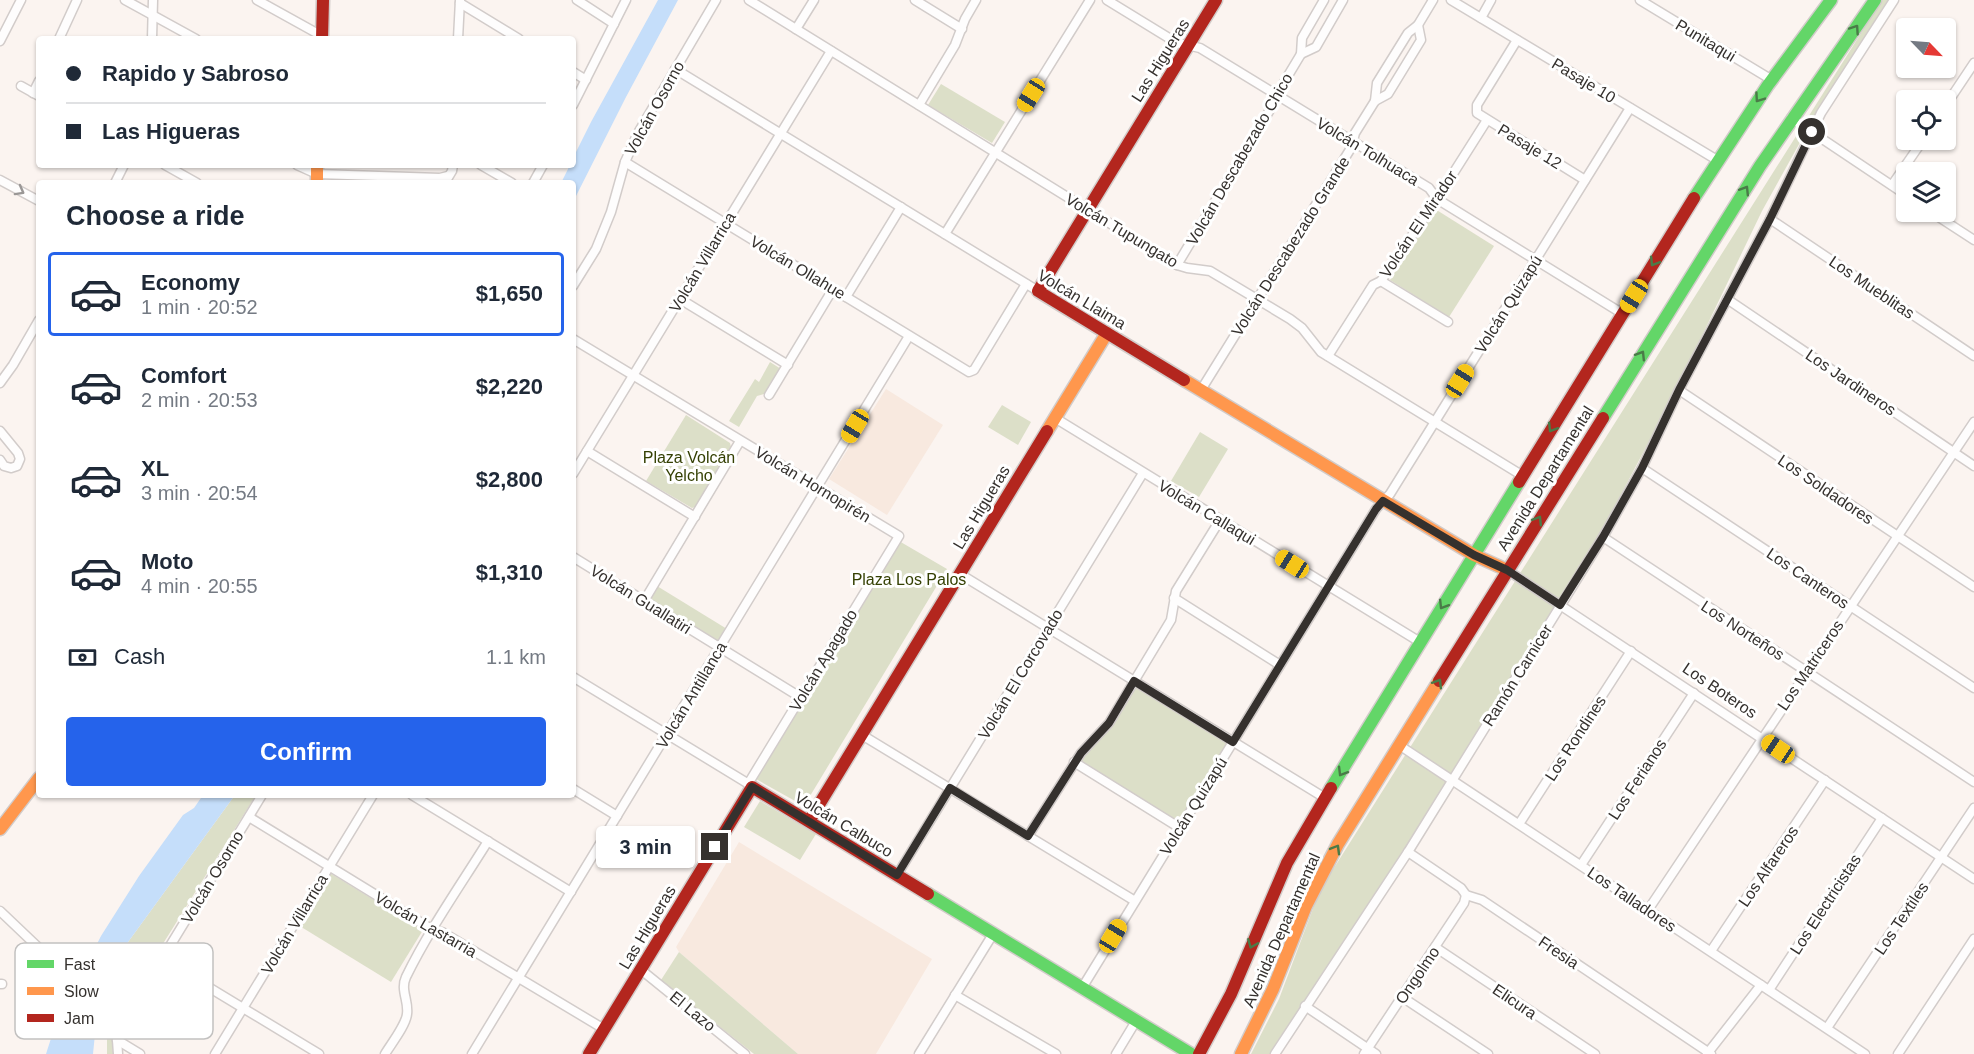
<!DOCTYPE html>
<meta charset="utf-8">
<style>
:root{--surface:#fff;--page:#f6f6f7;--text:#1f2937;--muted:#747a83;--line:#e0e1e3;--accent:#2563eb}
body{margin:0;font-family:Helvetica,sans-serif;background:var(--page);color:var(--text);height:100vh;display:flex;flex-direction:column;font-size:22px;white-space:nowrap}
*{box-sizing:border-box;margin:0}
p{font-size:20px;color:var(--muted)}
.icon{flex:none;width:33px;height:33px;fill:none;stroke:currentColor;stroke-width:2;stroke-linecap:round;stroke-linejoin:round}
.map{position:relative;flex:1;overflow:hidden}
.panel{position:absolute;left:36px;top:180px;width:540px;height:618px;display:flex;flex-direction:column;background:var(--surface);border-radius:6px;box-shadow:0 2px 4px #0004}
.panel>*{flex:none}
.hud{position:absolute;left:36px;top:36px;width:540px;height:132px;border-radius:6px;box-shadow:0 2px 4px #0004;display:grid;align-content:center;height:132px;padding:0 30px;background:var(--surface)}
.needle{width:39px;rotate:115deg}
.tools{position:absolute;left:1896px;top:18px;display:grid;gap:12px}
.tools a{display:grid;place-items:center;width:60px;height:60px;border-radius:6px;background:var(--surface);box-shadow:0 2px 4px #0004;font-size:30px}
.end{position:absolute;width:27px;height:27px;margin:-14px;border:8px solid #35312e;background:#fff;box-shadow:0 0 0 3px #fff}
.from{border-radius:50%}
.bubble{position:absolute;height:42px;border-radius:6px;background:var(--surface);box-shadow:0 2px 4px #0004;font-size:20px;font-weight:600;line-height:42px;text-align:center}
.car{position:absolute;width:18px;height:36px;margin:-18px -9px;border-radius:8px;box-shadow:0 0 4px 2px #0007;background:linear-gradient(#f5c518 24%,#345 0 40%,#f5c518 0 76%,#345 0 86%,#f5c518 0)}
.hud b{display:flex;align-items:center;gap:21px;height:57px;font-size:22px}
.hud b+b{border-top:2px solid var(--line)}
.hud i{width:15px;height:15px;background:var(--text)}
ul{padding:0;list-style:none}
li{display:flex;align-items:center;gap:18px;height:84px;margin:0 12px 9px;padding:0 18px;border:3px solid transparent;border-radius:6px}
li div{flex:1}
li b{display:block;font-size:22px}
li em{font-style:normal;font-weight:600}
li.current{border-color:var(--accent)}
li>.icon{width:54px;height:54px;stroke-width:1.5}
h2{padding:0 30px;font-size:27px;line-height:72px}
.pay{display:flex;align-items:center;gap:15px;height:66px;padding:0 30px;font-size:22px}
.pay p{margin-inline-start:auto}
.action{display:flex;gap:12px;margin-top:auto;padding:12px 30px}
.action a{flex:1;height:69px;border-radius:6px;background:var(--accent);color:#fff;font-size:24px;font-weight:600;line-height:69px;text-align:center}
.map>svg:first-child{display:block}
</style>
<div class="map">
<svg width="1974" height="1054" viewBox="0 0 1974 1054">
<rect width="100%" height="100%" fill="#fbf4f0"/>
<g fill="#f8e9df">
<path d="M886 389 943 425 887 515 829 479Z"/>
<path d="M739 842 932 959 876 1054H798L679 952 676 947Z"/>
</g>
<g fill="#dcdfc8">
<path d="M1882 0H1896L1803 137 1762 211 1673 396 1597 540 1401 855 1305 1006 1299 1009 1270 1054H1251L1279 999 1320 890Z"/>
<path d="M941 84 1005 122 992 143 928 105Z"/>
<path d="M1435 209 1494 246 1449 317 1390 280Z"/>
<path d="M770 362 781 369 767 393 757 396 739 427 729 421 755 379 759 382Z"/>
<path d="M1002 405 1031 422 1018 445 988 427Z"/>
<path d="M686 415 730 443 732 451 698 506 692 508 646 481Z"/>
<path d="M1200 432 1228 449 1199 497 1171 481Z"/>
<path d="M899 541 947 569 804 806 756 779Z"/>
<path d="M657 586 727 629 719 641H716L652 601V595Z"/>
<path d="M1136 686 1229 743 1180 823 1079 762 1109 727Z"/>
<path d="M235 795H256L119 1014 112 1037 113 1054H107V1037L96 1024 123 949Z"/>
<path d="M760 801 816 834 800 860 744 827Z"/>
<path d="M330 873 423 930 391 982 298 925Z"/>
<path d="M679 952 798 1054H754L661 980Z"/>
</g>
<g fill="#c5defa">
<path d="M658 0H678L626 97 573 202V183H561L570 165H573V158L591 122Z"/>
<path d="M203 795H235L123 949 96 1024 93 1054H46L54 1029 101 936 139 876 183 815 194 808Z"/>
</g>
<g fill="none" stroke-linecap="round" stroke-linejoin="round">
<defs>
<g id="street">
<path d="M125 0 196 39"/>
<path d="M257 0 322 36"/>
<path d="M577 0 614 24"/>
<path d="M749 0 1177 265 1187 268 1210 271 1290 319 1302 328 1321 352 1523 476"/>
<path d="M915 0 962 29"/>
<path d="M1107 0 1177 43 1200 48 1429 188 1437 199 1623 314"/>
<path d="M1451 0 1717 160"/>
<path d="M1640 0 1772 80"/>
<path d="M460 3 519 39"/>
<path d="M1481 18 1491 0"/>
<path d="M796 29 814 0"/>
<path d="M59 39 77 0"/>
<path d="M152 39 153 0"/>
<path d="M458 39 460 0"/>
<path d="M1517 40 1477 105V113L1585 180"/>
<path d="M0 41 21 0"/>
<path d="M1301 54 1316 47 1343 0"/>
<path d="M675 69 1038 291"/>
<path d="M573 72 586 80"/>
<path d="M21 86 39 96"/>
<path d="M33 93 39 81"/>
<path d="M1375 101 1377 83 1408 33 1418 25"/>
<path d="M573 105 626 0"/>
<path d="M919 105 955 45 965 19 976 0"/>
<path d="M1946 105 1974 63"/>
<path d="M1791 118 1906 195"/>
<path d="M625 162 969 372 974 370 1026 284"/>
<path d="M165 165 197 183"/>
<path d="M297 165 317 174 440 178 448 176"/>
<path d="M481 165 512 183"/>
<path d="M0 180 39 201"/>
<path d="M446 181 452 171 453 165"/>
<path d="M115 183 124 165"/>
<path d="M533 183 543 165"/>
<path d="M1892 185 1923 140"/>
<path d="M1931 212 1974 240"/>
<path d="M1770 219 1974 356"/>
<path d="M945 234 1090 0"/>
<path d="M1177 265 1274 103 1283 84 1301 54 1302 38 1324 0"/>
<path d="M1381 281 1448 322"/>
<path d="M573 286 596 249 611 212 625 162 638 133 716 0"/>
<path d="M846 297 901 207"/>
<path d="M680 299 788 365"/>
<path d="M1727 299 1974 466"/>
<path d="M573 339 899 536 748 784"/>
<path d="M1328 356 1373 285 1381 281 1437 199 1487 120"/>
<path d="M0 383 13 365 39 320"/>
<path d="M1201 390 1351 148 1355 133 1375 101 1388 94 1421 40 1418 25 1433 0"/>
<path d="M1679 390 1974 587"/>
<path d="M769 395 833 289"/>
<path d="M1055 418 1420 642"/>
<path d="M0 431 18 453 20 459 17 466 11 468 4 466 0 460"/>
<path d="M587 451 695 517"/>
<path d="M1642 468 1974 688"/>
<path d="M573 474 831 51"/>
<path d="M1603 537 1974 782"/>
<path d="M573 557 800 697"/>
<path d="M1507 570 1974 879"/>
<path d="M960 574 1325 798"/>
<path d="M1174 598 1280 665"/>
<path d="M644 601 740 441"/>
<path d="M573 677 752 786"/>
<path d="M862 735 1135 901"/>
<path d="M1399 745 1865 1054"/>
<path d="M1074 762 1180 828"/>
<path d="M573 789 617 816"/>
<path d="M412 795 571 892"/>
<path d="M249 817 433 930 442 932 604 1029"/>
<path d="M1519 824 1631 651"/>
<path d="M1028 836 1081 753 1109 723 1171 620 1176 591 1220 520"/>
<path d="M1408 852 1461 888 1466 895 1482 900 1711 1054"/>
<path d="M1581 865 1694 693"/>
<path d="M897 875 1143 473"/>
<path d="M1648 910 1974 422"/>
<path d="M0 911 61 969 65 975 41 1028"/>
<path d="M1435 947 1595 1054"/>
<path d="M1711 951 1825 780"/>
<path d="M162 959 319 1054"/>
<path d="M640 969 745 1054"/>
<path d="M0 984H2"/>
<path d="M1082 988 1376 509 1390 494 1630 108"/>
<path d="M1769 990 1882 818"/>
<path d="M955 995 1056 1054"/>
<path d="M1402 997 1488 1054"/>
<path d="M1305 1006 1376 1054"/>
<path d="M1827 1028 1974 808"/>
<path d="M117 1040 140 1054"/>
<path d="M118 1054 117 1040 123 1023 262 795"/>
<path d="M215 1054 373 795"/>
<path d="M385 1054C391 1044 406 1025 407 1014 409 1001 400 990 406 977 429 930 460 886 488 841"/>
<path d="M472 1054 909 336"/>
<path d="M919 1054 993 934"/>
<path d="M1116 1054 1136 1021"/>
<path d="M1275 1054 1408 852 1603 537 1642 468 1679 390 1770 219 1821 113 1894 0"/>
<path d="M1364 1054 1464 903 1466 895"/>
<path d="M1707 1054 1761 985"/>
<path d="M1898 1054 1974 939"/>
</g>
<g id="fast">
<path d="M1694 198 1768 85 1831 0"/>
<path d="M1603 418 1760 166 1875 0"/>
<path d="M1331 788 1519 482"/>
<path d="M928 894 1191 1054"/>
</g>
<g id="slow">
<path d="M317 165V183"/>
<path d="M1184 380 1474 555 1507 570"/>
<path d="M1047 431 1107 333"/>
<path d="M0 829 39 778"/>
<path d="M1241 1054 1273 989 1306 906 1338 844 1439 681"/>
</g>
<g id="jam">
<path d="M322 39 323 0"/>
<path d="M1184 380 1038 291 1216 0"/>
<path d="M1519 482 1694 198"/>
<path d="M1439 681 1603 418"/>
<path d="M809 821 1047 431"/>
<path d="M589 1054 752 787 928 894"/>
<path d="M1199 1054 1231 994 1287 863 1331 788"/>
</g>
</defs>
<use href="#street" stroke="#d2ccca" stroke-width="11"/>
<use href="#fast" stroke="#d2ccca" stroke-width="15"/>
<use href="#slow" stroke="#d2ccca" stroke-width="15"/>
<use href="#jam" stroke="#d2ccca" stroke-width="15"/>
<use href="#street" stroke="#fefdfd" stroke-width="8"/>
<use href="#fast" stroke="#63d668" stroke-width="12"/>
<use href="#slow" stroke="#ff974d" stroke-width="12"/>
<use href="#jam" stroke="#b3261e" stroke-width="12"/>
</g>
<defs><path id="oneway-chevron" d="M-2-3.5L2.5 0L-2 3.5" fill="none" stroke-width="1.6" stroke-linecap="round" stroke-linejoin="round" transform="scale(1.5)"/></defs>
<g stroke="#4a7b48">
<use href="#oneway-chevron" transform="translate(1855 29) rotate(-56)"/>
<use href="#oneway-chevron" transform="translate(1759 98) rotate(125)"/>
<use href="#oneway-chevron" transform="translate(1745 190) rotate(-58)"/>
<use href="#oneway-chevron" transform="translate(1654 262) rotate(122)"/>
<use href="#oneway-chevron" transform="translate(1641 355) rotate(-58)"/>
<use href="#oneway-chevron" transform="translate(1552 428) rotate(122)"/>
<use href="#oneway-chevron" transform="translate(1538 520) rotate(-58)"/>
<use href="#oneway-chevron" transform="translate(1443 605) rotate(122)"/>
<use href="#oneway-chevron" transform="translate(1438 683) rotate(-58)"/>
<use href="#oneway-chevron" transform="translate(1342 772) rotate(121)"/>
<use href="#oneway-chevron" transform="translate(1336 849) rotate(-60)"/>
<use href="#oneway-chevron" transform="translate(1252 944) rotate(112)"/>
</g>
<use stroke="#9a9796" href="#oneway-chevron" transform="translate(20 191) rotate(29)"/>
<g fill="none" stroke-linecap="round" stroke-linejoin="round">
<path stroke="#35312e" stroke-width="8" d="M715 847 752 787 897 875 950 788 1028 836 1081 753 1109 723 1134 681 1233 742 1376 509 1383 501 1474 555 1507 570 1560 605 1603 537 1642 468 1679 390 1770 219 1812 132"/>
</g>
<g text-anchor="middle" stroke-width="6" stroke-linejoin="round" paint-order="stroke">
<g font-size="16" fill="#35312e" stroke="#fff">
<text transform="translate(1706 40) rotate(31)" y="6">Punitaqui</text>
<text transform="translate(1160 60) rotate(-58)" y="6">Las Higueras</text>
<text transform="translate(1584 80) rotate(31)" y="6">Pasaje 10</text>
<text transform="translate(654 108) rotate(-61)" y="6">Volcán Osorno</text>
<text transform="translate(1530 146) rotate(31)" y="6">Pasaje 12</text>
<text transform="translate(1368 151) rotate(31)" y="6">Volcán Tolhuaca</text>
<text transform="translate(1239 159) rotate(-60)" y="6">Volcán Descabezado Chico</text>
<text transform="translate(1418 224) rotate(-56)" y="6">Volcán El Mirador</text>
<text transform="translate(1122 230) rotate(31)" y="6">Volcán Tupungato</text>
<text transform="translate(1290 246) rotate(-58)" y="6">Volcán Descabezado Grande</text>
<text transform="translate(702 262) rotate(-59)" y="6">Volcán Villarrica</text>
<text transform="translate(798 267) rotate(31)" y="6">Volcán Ollahue</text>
<text transform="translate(1872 287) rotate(34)" y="6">Los Mueblitas</text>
<text transform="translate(1082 299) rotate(31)" y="6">Volcán Llaima</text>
<text transform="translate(1508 304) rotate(-58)" y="6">Volcán Quizapú</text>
<text transform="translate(1851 382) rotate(34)" y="6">Los Jardineros</text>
<text transform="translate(1545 478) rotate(-58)" y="6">Avenida Departamental</text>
<text transform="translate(813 484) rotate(31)" y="6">Volcán Hornopirén</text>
<text transform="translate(1826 489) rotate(34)" y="6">Los Soldadores</text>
<text transform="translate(981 507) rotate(-59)" y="6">Las Higueras</text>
<text transform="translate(1207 512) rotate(31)" y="6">Volcán Callaqui</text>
<text transform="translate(1808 578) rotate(34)" y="6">Los Canteros</text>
<text transform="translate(641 599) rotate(32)" y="6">Volcán Guallatiri</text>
<text transform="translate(1743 630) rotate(33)" y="6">Los Norteños</text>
<text transform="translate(823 660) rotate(-59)" y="6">Volcán Apagado</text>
<text transform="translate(1810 665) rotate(-56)" y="6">Los Matriceros</text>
<text transform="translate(1020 674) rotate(-59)" y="6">Volcán El Corcovado</text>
<text transform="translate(1517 675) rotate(-58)" y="6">Ramón Carnicer</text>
<text transform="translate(1720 690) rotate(34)" y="6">Los Boteros</text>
<text transform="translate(691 695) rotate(-59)" y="6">Volcán Antillanca</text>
<text transform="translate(1575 738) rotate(-57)" y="6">Los Rondines</text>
<text transform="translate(1637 779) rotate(-57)" y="6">Los Ferianos</text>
<text transform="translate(1193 806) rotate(-58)" y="6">Volcán Quizapú</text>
<text transform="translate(844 824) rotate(31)" y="6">Volcán Calbuco</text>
<text transform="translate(1768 866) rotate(-56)" y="6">Los Alfareros</text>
<text transform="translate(212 877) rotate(-59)" y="6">Volcán Osorno</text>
<text transform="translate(1632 899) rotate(34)" y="6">Los Talladores</text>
<text transform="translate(1825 904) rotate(-57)" y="6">Los Electricistas</text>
<text transform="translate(1901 918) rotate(-56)" y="6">Los Textiles</text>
<text transform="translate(294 924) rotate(-59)" y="6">Volcán Villarrica</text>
<text transform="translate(426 924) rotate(30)" y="6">Volcán Lastarria</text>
<text transform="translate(647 927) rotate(-59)" y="6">Las Higueras</text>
<text transform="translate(1281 930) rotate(-66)" y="6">Avenida Departamental</text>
<text transform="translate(1559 952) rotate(34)" y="6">Fresia</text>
<text transform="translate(1417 975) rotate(-56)" y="6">Ongolmo</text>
<text transform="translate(1515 1001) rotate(34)" y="6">Elicura</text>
<text transform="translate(693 1011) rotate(39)" y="6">El Lazo</text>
</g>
<g font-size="16" fill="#344003" stroke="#fff">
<text x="689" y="463">Plaza Volcán<tspan x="689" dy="18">Yelcho</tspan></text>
<text x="909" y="585">Plaza Los Palos</text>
</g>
</g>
<rect x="15" y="943" width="198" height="96" rx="9" fill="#fff" stroke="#c2c1c0" stroke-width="1.5"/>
<rect x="27" y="960" width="27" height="8" fill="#63d668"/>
<rect x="27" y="987" width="27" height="8" fill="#ff974d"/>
<rect x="27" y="1014" width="27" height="8" fill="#b3261e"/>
<g font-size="16" fill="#35312e">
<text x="64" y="970">Fast</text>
<text x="64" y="997">Slow</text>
<text x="64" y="1024">Jam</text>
</g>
</svg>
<div class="tools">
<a><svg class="needle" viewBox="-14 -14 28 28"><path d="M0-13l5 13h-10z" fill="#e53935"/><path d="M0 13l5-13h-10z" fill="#747a83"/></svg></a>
<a><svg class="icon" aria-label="locate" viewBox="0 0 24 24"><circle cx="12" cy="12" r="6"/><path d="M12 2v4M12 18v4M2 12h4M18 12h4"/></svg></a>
<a><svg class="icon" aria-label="layers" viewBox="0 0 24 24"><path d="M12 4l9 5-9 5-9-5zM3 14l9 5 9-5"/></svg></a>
</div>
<i class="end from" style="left:1812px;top:132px"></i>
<i class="end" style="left:715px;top:847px"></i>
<div class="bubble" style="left:596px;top:826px;width:99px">3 min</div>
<i class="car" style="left:1031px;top:95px;rotate:212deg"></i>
<i class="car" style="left:1634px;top:296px;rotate:212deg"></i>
<i class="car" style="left:1460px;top:381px;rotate:32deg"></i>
<i class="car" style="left:855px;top:426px;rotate:211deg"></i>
<i class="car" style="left:1292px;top:564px;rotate:302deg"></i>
<i class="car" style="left:1778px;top:749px;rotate:304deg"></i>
<i class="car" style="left:1113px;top:936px;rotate:31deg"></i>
<div class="hud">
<b><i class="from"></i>Rapido y Sabroso</b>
<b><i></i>Las Higueras</b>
</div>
<section class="panel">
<h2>Choose a ride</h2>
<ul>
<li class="current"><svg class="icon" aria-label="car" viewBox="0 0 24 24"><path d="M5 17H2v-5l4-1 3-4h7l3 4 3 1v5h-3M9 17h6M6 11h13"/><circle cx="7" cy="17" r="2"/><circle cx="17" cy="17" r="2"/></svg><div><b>Economy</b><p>1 min · 20:52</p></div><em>$1,650</em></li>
<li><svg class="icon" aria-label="car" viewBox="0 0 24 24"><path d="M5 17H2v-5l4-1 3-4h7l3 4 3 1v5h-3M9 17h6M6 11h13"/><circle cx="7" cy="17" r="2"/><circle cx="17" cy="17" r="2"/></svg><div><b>Comfort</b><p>2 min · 20:53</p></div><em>$2,220</em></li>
<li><svg class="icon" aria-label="car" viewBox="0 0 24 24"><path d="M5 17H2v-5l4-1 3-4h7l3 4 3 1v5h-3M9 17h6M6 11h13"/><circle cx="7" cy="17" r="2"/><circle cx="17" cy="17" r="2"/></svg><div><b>XL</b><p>3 min · 20:54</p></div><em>$2,800</em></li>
<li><svg class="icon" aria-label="car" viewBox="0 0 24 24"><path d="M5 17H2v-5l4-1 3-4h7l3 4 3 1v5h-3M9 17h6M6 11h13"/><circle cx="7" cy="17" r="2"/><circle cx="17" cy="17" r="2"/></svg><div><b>Moto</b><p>4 min · 20:55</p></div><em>$1,310</em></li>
</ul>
<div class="pay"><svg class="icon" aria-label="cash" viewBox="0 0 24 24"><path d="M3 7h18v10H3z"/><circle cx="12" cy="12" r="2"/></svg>Cash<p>1.1 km</p></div>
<div class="action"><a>Confirm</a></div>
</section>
</div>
